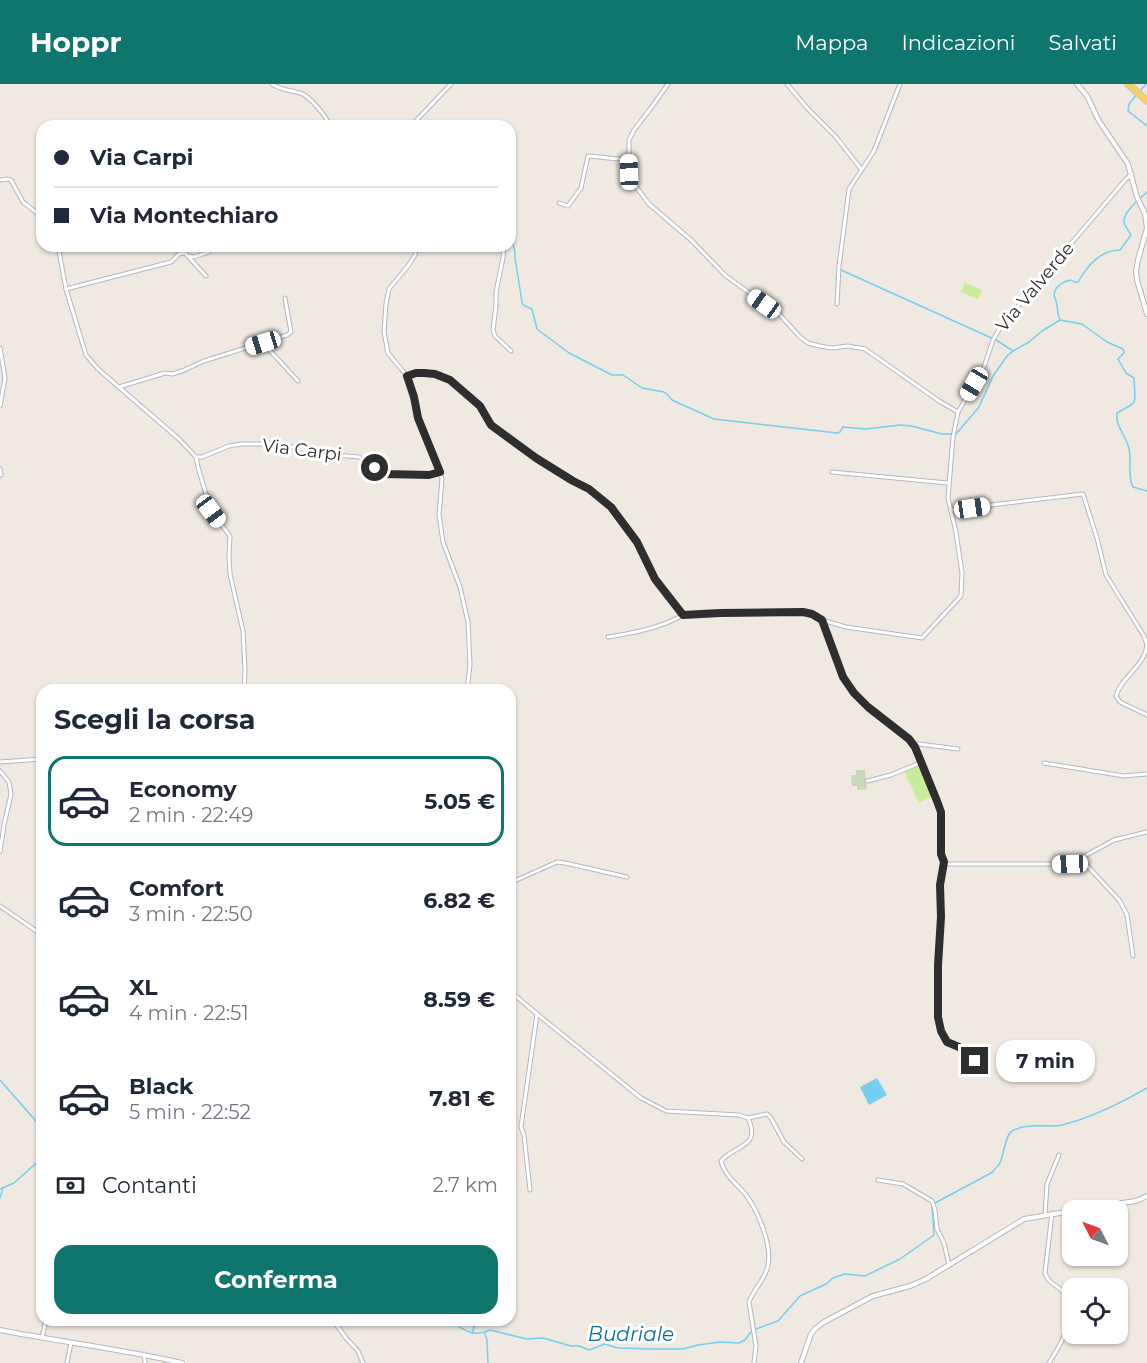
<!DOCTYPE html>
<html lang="it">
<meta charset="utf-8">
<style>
:root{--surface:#fff;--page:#f6f6f7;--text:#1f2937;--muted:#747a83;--line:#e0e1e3;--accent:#0f766e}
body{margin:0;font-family:Montserrat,sans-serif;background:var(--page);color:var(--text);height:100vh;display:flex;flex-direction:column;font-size:22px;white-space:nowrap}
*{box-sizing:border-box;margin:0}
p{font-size:20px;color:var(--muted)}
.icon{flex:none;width:33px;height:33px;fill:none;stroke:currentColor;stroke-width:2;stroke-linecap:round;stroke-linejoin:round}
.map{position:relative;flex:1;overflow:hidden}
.sheet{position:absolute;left:36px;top:600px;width:480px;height:642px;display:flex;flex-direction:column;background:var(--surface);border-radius:18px;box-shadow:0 2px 4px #0004}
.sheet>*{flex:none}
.guide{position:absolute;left:36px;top:36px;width:480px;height:132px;border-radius:18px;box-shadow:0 2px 4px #0004;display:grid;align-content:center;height:132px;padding:0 18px;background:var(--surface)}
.needle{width:39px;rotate:312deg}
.buttons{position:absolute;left:1062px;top:1116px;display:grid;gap:12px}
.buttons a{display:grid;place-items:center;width:66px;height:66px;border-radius:12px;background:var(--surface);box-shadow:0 2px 4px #0004;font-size:30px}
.end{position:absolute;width:27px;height:27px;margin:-14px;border:8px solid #2e2e2e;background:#fff;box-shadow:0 0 0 3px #fff}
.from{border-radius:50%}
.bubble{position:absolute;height:42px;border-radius:18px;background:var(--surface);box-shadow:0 2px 4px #0004;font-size:20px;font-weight:700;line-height:42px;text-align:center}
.car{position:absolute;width:18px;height:36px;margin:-18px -9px;border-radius:8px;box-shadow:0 0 4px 2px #0007;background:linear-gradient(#fff 24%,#345 0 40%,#fff 0 76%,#345 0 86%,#fff 0)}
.guide b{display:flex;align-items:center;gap:21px;height:57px;font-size:22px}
.guide b+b{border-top:2px solid var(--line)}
.guide i{width:15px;height:15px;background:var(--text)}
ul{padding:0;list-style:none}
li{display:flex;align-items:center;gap:18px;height:90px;margin:0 12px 9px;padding:0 6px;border:3px solid transparent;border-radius:18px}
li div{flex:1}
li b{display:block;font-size:22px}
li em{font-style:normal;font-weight:700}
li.active{border-color:var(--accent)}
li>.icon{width:54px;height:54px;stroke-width:1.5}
h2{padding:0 18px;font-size:27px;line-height:72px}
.pay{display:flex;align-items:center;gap:15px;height:66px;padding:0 18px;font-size:22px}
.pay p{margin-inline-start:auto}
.button{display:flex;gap:12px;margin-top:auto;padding:12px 18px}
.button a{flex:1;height:69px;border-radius:18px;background:var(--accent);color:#fff;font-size:24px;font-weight:700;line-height:69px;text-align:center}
header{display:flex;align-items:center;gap:36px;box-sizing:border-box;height:84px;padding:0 30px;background:var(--accent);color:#fff}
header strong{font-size:28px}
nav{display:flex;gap:33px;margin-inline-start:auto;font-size:21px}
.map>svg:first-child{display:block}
</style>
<header>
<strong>Hoppr</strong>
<nav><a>Mappa</a><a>Indicazioni</a><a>Salvati</a></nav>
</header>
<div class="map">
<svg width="1147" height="1279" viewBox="0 0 1147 1279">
<rect width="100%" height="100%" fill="#efe9e1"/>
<path fill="#c8d9b8" d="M856 686H865L867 705 857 706V702H852L851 691H856Z"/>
<g fill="#c9ec9a">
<path d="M965 199 982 206 978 215 961 208Z"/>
<path d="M919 681 932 712 919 719 904 688Z"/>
</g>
<path fill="#75cff0" d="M877 994 887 1011 869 1021 860 1003Z"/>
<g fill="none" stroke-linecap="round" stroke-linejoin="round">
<g stroke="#75cff0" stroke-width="1.5">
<path d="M1140 7 1146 0"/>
<path d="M1137 10 1129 20 1128 27 1147 42"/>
<path d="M1147 108C1140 115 1124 127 1124 137 1124 142 1129 147 1131 151L1120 166C1100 166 1087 182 1078 198H1074L1071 196C1062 198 1055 202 1054 211 1059 222 1056 227 1060 236L1082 240 1107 258 1123 265 1124 269 1118 275 1126 289 1134 294 1135 314 1134 318 1131 321 1117 329C1115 342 1127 353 1129 365 1132 377 1127 392 1133 403L1147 407"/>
<path d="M510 146 515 168V174L522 218 523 221 532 225 537 245 569 269 612 291H623L642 304 664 308 668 311 672 316 714 335 837 349 840 348 843 343 866 345 900 341 911 342 942 350H956L979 323 993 292 1007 272 1013 267 1029 258 1042 247 1060 236"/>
<path d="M841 186 996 256 1013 267"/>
<path d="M0 996 42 1044"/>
<path d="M0 1105 14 1099 42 1074"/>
<path d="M0 1114 3 1104"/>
<path d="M935 1119 993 1088C993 1087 998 1081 999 1081 1004 1072 1005 1051 1012 1047 1028 1038 1046 1044 1062 1041 1092 1034 1121 1019 1147 1004"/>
<path d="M450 1236C463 1246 474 1254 490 1246L527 1255 543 1254 571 1262H579L589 1266 605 1260 618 1264 654 1265H683L698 1261 720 1258 739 1259 745 1256 751 1248"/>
<path d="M756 1245 778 1237 800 1212 826 1200 833 1194 845 1190 865 1192 900 1175 934 1151 932 1122"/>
<path d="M472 1250 476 1236"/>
<path d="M485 1250 487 1256 488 1279"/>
</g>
<defs>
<g id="minor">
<path d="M272 0C280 6 290 6 300 9 310 12 326 32 330 42"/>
<path d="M668 0 654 20 634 46 629 56V88L631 96 649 120 691 156 726 192 780 231 800 253 808 259 820 262 832 264 848 262 865 265 939 317 958 328"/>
<path d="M787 0 808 25 836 53 861 85"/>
<path d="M411 42 451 0"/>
<path d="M0 96 7 95 11 96 23 118 42 133"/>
<path d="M559 119 568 122 581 104 588 72 629 76"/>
<path d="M58 162 66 205 86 271 98 285 179 355 196 373 198 383 211 427 230 452 229 472 230 490 243 547 245 586 244 606"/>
<path d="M417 162 415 171 408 182 389 205 386 220 384 248 388 269 407 292 414 313 416 329 442 395 439 431 443 458 460 503 468 538 470 581 467 606"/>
<path d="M504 162 503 174 496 208V222L493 246 495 252 511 267"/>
<path d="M189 172 194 173 209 168 212 162"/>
<path d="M66 205 171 178 179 170 185 169 206 192"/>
<path d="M837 220 839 182 849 105 874 67 900 0"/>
<path d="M263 259 298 297"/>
<path d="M0 264 5 294 0 322"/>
<path d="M407 292 416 289H424L435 290 450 296 480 322 491 341 536 374 589 405 611 423 637 458 655 495 683 531 720 529 803 528 812 530 822 536 846 543 922 554 960 513 961 511 962 489 956 448 948 414 953 353 958 328 983 286 993 256 1001 242 1126 95 1132 90"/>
<path d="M119 303 165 289 172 290 182 287 204 277 287 251 291 248 285 214"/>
<path d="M196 373H202L229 362 241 360H260L294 363 323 370 359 373 385 390 429 391 440 388"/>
<path d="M0 385 1 391"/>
<path d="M832 388 948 399"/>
<path d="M950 426 1083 410 1097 454 1106 491 1144 552 1147 561"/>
<path d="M822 536C833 560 837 587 853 608 871 629 897 642 915 663L941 728V770L942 776 947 780H1070L1114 756 1147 748"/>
<path d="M608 553C633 549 661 544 683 531"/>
<path d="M1147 561C1145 582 1121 593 1116 612L1120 618 1147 631"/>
<path d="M914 662 916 660H919L958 665"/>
<path d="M0 678 42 675"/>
<path d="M1044 679 1124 692 1147 690"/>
<path d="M0 687 9 698 11 710 4 741 0 768"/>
<path d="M867 697 891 691 922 678"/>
<path d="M1081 775 1120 817 1127 831 1133 872"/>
<path d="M944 778 940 801 941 833 938 881V933L941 947 947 958 959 964 983 984"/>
<path d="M510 799 557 778 565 779 627 793"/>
<path d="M0 822 42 851"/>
<path d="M510 907 537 930 641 1014 666 1027 739 1031 748 1034 767 1030 771 1034 784 1058 802 1075"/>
<path d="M748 1034C762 1064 734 1061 721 1077 724 1091 737 1100 746 1111 758 1127 772 1160 768 1181 766 1195 754 1204 749 1218L756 1262 754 1279"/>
<path d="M878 1096 903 1100 932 1117 935 1126 937 1145 944 1159 949 1181"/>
<path d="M530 1106 524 1051 521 1043 537 930"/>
<path d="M1045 1131 1047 1100 1059 1071"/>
<path d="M333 1236 346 1254 358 1267 363 1279"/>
<path d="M42 1254 46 1236"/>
<path d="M144 1270 145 1279"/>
<path d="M67 1279 71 1259"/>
<path d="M1049 1279C1061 1260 1080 1231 1064 1209 1057 1200 1049 1201 1045 1189L1052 1129"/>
</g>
<g id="tertiary">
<path d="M1077 0 1087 12 1099 37 1128 80 1137 113 1145 130 1147 144 1138 176 1136 187 1137 196 1147 230"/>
<path d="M1073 1126 1136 1117 1147 1112"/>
<path d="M0 1246C60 1258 122 1265 182 1279"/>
<path d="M801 1279 811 1250 815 1245 824 1238 873 1212 910 1202 926 1195 1024 1135 1072 1127"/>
</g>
<path id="primary" d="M1128 0 1147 17"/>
</defs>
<use href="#minor" stroke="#b4b7c1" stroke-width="5"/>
<use href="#tertiary" stroke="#b4b7c1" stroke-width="6"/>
<use href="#primary" stroke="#c9c9c9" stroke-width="8"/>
<use href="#minor" stroke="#fff" stroke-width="3"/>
<use href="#tertiary" stroke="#fff" stroke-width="4"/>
<use href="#primary" stroke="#f2d163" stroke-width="6"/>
</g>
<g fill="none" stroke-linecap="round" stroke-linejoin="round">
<path stroke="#2e2e2e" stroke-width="8" d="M375 384 385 390 429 391 440 388 418 334 414 313 407 292 416 289H424L435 290 450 296 480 322 491 341 536 374 573 397 589 405 611 423 637 458 655 495 683 531 720 529 803 528 812 530 822 536 843 593 854 609 868 623 909 655 915 663 937 717 941 728V770L944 778 940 801 941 833 938 881V933L941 947 947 958 959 963 975 977"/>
</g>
<g text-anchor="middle" stroke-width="6" stroke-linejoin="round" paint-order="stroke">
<g font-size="18" fill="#2e2e2e" stroke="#fff">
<text transform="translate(1035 203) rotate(-50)" y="6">Via Valverde</text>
<text transform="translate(302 366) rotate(7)" y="6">Via Carpi</text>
</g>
<g font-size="20" font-style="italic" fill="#0d6fa3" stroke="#fff">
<text x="631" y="1257">Budriale</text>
</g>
</g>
</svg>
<div class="buttons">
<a><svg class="needle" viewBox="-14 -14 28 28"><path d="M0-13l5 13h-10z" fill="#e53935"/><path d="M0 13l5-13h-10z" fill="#747a83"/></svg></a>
<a><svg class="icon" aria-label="locate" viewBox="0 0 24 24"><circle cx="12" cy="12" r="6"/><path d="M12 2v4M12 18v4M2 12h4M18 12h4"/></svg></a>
</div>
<i class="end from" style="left:375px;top:384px"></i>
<i class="end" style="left:975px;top:977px"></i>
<div class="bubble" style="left:996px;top:956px;width:99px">7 min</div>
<i class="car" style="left:629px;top:88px;rotate:358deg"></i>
<i class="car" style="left:764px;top:220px;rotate:305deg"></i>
<i class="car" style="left:263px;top:259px;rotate:253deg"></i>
<i class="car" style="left:974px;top:300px;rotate:211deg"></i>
<i class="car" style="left:972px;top:424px;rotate:82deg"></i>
<i class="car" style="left:211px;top:427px;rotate:143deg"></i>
<i class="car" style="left:1070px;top:780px;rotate:268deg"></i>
<div class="guide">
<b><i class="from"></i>Via Carpi</b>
<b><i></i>Via Montechiaro</b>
</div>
<section class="sheet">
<h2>Scegli la corsa</h2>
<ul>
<li class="active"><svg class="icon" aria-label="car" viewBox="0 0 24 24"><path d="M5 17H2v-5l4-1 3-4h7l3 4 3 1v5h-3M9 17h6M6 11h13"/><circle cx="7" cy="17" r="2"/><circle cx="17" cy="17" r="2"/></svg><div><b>Economy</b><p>2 min · 22:49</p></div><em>5.05 €</em></li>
<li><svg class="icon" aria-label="car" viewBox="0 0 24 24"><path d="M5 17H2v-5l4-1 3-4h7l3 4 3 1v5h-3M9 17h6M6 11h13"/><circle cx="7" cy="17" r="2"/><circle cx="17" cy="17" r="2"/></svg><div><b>Comfort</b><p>3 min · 22:50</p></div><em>6.82 €</em></li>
<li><svg class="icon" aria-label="car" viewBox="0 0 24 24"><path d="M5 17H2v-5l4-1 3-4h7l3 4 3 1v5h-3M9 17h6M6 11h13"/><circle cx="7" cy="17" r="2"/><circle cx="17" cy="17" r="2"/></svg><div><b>XL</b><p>4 min · 22:51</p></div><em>8.59 €</em></li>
<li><svg class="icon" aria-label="car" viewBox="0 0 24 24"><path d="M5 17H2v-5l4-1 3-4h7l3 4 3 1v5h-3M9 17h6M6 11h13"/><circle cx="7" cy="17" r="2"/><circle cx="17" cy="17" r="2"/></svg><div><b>Black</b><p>5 min · 22:52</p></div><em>7.81 €</em></li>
</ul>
<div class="pay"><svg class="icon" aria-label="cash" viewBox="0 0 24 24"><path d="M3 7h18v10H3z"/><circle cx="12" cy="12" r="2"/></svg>Contanti<p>2.7 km</p></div>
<div class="button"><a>Conferma</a></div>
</section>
</div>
